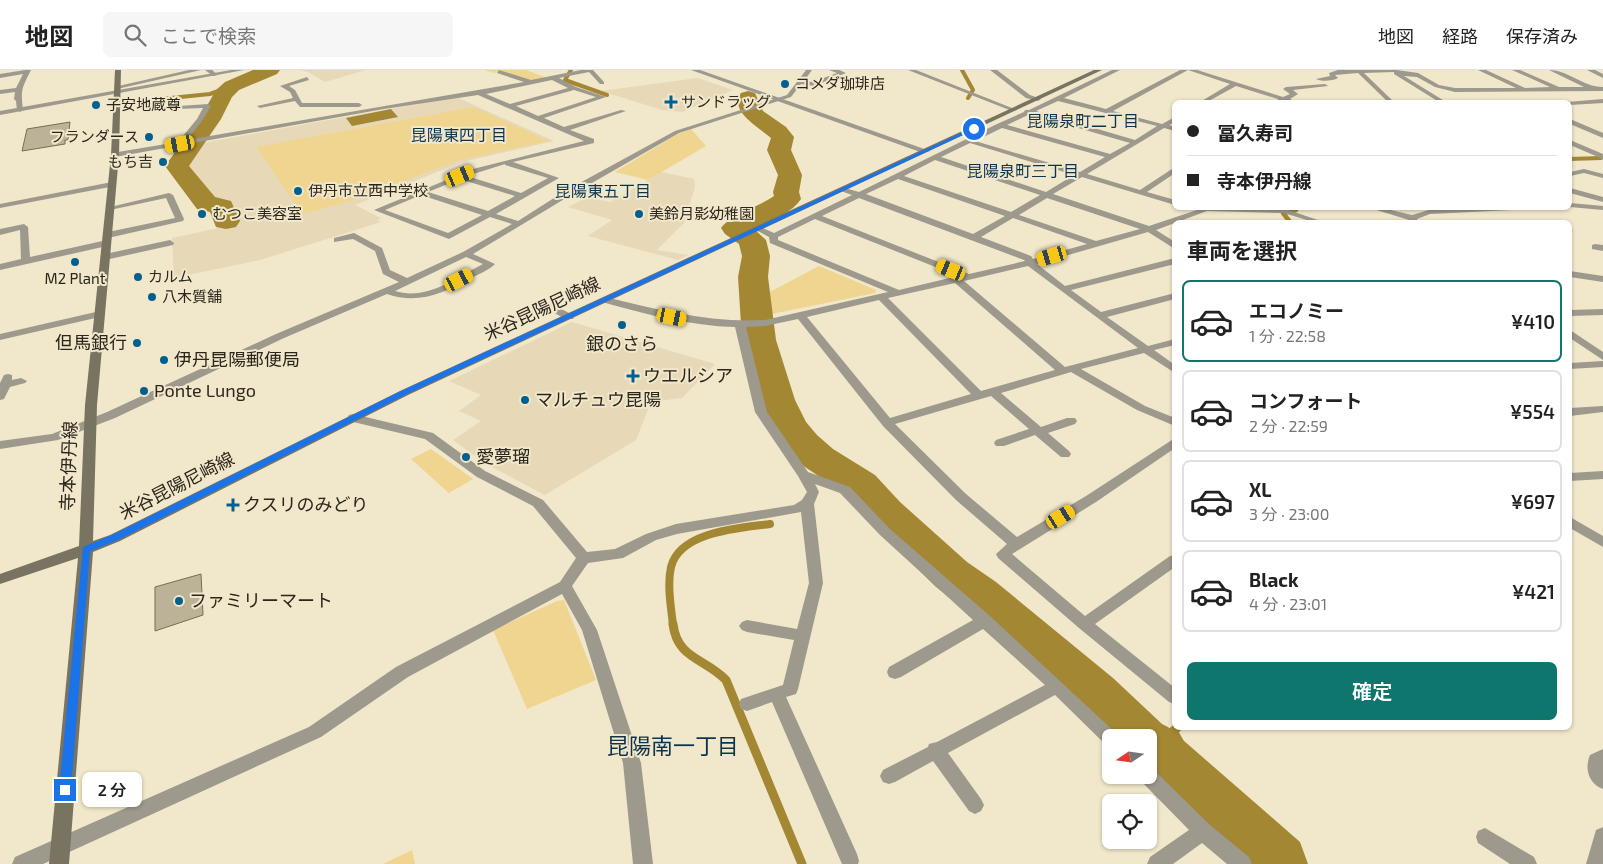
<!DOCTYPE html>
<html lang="ja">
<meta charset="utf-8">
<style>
:root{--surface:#fff;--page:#f6f6f6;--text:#222;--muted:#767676;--line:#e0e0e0;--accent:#0f766e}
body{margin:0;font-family:"Exo 2","Noto Sans JP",sans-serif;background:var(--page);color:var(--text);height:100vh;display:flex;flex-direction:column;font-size:19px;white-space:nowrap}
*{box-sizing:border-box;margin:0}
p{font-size:16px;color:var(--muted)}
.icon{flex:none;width:28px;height:28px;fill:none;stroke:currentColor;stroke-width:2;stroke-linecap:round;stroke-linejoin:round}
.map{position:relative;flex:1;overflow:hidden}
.sheet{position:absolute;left:1172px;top:150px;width:400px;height:510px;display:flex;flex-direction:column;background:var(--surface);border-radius:8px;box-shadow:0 1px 4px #0004}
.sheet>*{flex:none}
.hud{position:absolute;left:1172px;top:30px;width:400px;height:110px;border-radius:8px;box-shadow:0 1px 4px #0004;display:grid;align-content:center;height:110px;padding:0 15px;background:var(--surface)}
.needle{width:32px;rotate:257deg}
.tools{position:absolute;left:1102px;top:659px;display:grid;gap:10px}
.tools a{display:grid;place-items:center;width:55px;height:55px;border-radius:8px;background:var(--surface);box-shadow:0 1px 4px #0004;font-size:25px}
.end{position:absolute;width:22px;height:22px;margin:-11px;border:6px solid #1a73e8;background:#fff;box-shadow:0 0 0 2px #fff}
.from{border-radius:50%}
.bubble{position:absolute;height:35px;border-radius:8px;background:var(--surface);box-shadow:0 1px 4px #0004;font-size:16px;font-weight:600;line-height:35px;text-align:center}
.car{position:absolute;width:15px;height:30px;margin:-15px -8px;border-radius:6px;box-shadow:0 0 4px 1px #0007;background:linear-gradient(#f5c518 24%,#345 0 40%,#f5c518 0 76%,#345 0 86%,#f5c518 0)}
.hud b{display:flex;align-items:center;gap:18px;height:48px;font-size:19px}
.hud b+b{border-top:1px solid var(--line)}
.hud i{width:12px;height:12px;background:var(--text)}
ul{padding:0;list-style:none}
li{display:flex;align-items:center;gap:15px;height:82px;margin:0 10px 8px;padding:0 5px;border:2px solid var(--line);border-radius:8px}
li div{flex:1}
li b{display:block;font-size:19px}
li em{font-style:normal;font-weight:600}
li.current{border-color:var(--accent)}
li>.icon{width:45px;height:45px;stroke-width:1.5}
h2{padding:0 15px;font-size:22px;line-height:60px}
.cta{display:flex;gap:10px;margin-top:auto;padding:10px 15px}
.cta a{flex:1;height:58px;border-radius:8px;background:var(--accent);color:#fff;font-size:20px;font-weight:600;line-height:58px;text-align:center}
header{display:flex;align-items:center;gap:30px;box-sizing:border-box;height:70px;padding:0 25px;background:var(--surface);border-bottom:1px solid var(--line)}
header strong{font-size:24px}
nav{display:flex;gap:28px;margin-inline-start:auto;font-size:18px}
.search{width:350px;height:45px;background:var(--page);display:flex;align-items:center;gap:12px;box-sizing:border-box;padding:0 18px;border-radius:8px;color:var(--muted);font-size:19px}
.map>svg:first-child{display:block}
</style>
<header>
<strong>地図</strong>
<div class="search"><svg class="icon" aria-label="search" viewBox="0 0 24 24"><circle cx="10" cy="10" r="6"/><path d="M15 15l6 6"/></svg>ここで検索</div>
<nav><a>地図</a><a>経路</a><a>保存済み</a></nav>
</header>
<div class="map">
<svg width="1603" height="794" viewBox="0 0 1603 794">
<rect width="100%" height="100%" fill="#f1e7ca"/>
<g fill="#e7d9b7">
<path d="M301 0H366L325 12 310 3Z"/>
<path d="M698 8 733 20 682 42 662 40 601 21Z"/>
<path d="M456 27 554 71 462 92 355 135 381 148 377 150 381 152 260 190 174 208 172 168 232 155 228 136 214 134 198 107 179 96 191 75Z"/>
<path d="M662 102 694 109 695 117 684 153 657 180 688 185 678 190 588 166 612 150 568 137 587 127 610 132Z"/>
<path d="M572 252 715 294 682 328 651 332 636 370 545 425 486 394 453 370 481 351 459 341 481 325 449 311Z"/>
</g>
<g fill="#efd590">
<path d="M484 0H526L545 7 532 11 499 1 494 3Z"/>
<path d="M474 37 548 71 460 90 354 130 303 144 256 77Z"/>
<path d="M691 59 706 76 648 110 615 102 676 65Z"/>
<path d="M819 196 876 220 875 223 772 244 768 223Z"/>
<path d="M431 379 473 409 449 423 411 389Z"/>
<path d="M564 530 596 610 527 639 493 560 557 531Z"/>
<path d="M412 780 415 794H383Z"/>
</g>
<path fill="#a48732" d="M391 39 398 47 352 56 346 48Z"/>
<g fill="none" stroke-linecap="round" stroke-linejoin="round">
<g stroke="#a48732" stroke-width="4">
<path d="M571 0 565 10 607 25"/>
<path d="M962 0 973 20 968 28"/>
<path d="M151 30 210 24 232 16"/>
<path d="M1570 89 1601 88"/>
</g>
<path stroke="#a48732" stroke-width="4.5" d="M1290 152 1283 143 1296 140V138"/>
<path stroke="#a48732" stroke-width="8" d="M673 555C671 537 667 515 671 497 680 461 741 458 770 454"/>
<g stroke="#a48732" stroke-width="9">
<path d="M673 554C677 589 705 588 726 610L802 794"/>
<path d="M1177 658 1173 661 1202 712 1206 728"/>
</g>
<g fill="#a48732" fill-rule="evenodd">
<path d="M253 0H280L277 4 239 20 232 27 221 49 189 96 215 127 231 131 240 151 236 157 226 159 216 157 210 142 197 139 165 96 200 48 216 20 225 12Z"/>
<path d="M748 21 755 23 763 41 786 57 794 67 791 80 802 105 799 122 801 129C791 144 770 151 754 159L766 170 770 186 768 207 776 270 795 330 806 352 817 365 833 379 875 405 900 432 967 492 996 512 1113 608 1162 654 1168 657 1300 772 1308 794H1235L1144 705H1149V668H1111V674L1077 640 962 538 935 516 870 452 847 425 805 397 789 383 770 356 759 330 742 270 738 207 742 186 739 174 725 164 721 158C730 145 760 136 774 126L773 122 778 105 767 80 771 68C760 58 728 41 741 23Z"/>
</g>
</g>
<g fill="#bcb297" stroke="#766d53">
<path d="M70 52 68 70H65V74L22 81 27 59Z"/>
<path d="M201 504 203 545 155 561V517Z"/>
</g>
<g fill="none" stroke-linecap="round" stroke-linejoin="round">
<g fill="#9d998d" fill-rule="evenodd">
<path d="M25 0H31C21 20 21 19 23 40L20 42 17 40 16 31 14 29 15 22 0 24V20L16 18 23 4 0 8V4Z"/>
<path d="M189 0H201L117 19 114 17Z"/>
<path d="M205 0H212L218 5 213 6Z"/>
<path d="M499 0 531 10 581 0H593L604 12V14H600L589 2 559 8 576 17 606 27 544 48 564 57 621 40 626 41 570 60 594 69V73L513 92 559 108 496 144 518 151 565 121 675 61 787 25 806 0H812L804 11 813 12 837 3 829 0H839L846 3 814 16 801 14 791 27 679 63 571 125 473 184 495 194C489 200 479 204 471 208 444 223 418 235 387 224L284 268 115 348 58 370 0 379V371L52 364 107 342 276 264 399 212 383 204 375 181 353 169 334 172V168L354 163 382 178 390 200 407 208 463 182 512 154 490 147 449 169 374 140 473 99 584 71 478 25 384 39 115 87 111 85 112 83 178 72 197 49 203 38 177 39 176 38 179 36 208 34 211 36 202 51 187 70 524 12 497 3ZM552 10 568 18 510 34 486 24ZM574 20 596 27 538 46 516 36ZM505 94V95L548 108 521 123 467 106ZM460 109 515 126 488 141 428 122ZM421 125 482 145 448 163 385 140ZM466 187 483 194C456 208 426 231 395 221Z"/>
<path d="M908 0H916L1017 40 1012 41Z"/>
<path d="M990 0H997L1030 25 1041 29 1038 31 1026 28Z"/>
<path d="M1112 0H1120L1064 28 1106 39 1180 0H1188L1113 41 1162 54 1175 47V52L1169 55 1175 57V61L1164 58 1087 104 1140 120 1175 97V103L1147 122 1175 130V135L1082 107 1053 124 1149 156 1203 138 1285 139 1324 152H1313L1284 143 1207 141 1156 160 1175 172V179L1148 162 1037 194 1065 216 1175 188V194L1071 220 1101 242 1175 223V229L1107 247 1148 276 1175 269V275L1154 280 1175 295V303L1144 283 1081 299 1145 336 1175 348V356L1137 340 1071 302 1001 323 1041 357 1067 348H1075L1077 351 1075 354 1048 363 1069 381 1071 384 1069 387H1061L1035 365 1004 376H996L994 373 996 370 1029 359 991 326 895 354 966 424 1017 467 1086 426 1175 368V378L1096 432 1012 484 1085 546 1170 486 1175 485V497L1095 554 1175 618V634L1169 632 1079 558 998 488 996 484 1007 474 956 430 883 356 798 249 765 256 746 257 767 342 808 402 850 417 890 459 990 546 1117 664 1119 668H1111V676L1105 674 1055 625 948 683 981 729 984 735 981 741 975 744 969 741 933 691 895 712 889 714 883 712 880 706 883 700 928 677 929 674 937 672 1045 615 983 559 901 607 895 609 889 607 887 602 889 597 973 550 880 465 840 423 815 414 819 422 814 434 823 513 798 619 796 624 786 627 857 784 859 791 858 794H842L772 632 747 641 741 639 739 634 741 629 783 615 794 570 747 562 742 560 739 556 742 552 747 550 797 559 809 513 801 442 677 464 656 470 623 488 588 493 572 516 597 560 641 693 653 794H633L623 693 582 560 562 524 408 607 321 667 43 794H12L15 787 309 657 396 597 560 512 576 488 533 436 477 407 425 369 349 351 347 348 349 345 353 344 433 363 485 401 543 430 587 482 615 479 646 464 676 454 794 435 802 430 807 422 798 406 755 342 735 257C690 256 645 244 602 232V228L605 227C658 240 710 253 765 250L888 222 770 173 769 167 754 159 758 156 774 163 852 125 841 121V117L859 122 997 54 1024 42 1025 40H1029ZM1058 31 1157 56 1135 70 1036 41ZM1030 44 1130 73 1110 84 1007 55ZM1002 58 1105 87 1080 102 975 71ZM970 73 1074 105 1046 122 941 87ZM935 90 1040 125 1011 142 904 106ZM898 109 1005 146 973 164 866 124ZM859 128 1024 190 1025 191 969 204 822 146ZM1047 128 1140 159 1096 171 1019 145ZM1013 148 1087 174 1033 189 1031 186 981 167ZM815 149 958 206 899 220 778 170V167ZM1028 196 1138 278 1065 297 964 211ZM955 213 1055 300 981 321 888 228ZM879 230 971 324 890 348 807 247Z"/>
<path d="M1188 0H1197L1283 27 1290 24 1283 19 1286 17 1325 14 1328 16 1293 20 1298 24 1290 29 1296 32H1278V29L1236 16 1207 32H1200L1230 14Z"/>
<path d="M1338 0H1397L1418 3 1439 15 1455 18H1516L1478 0H1486L1525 18 1550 17 1512 0H1520L1559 17H1584L1549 0C1569 0 1582 17 1603 17V21L1455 22 1435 17 1417 7 1404 6 1446 32H1439L1394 4V2L1364 3 1394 32H1388L1358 3 1335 5 1338 8C1333 11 1321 12 1316 9L1330 6 1329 3Z"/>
<path d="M1587 0H1595L1603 4V8Z"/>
<path d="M307 7 309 10 289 16 295 20 302 33H359L362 35 359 37H300L295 31 260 38 257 36 293 28 290 22 280 16Z"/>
<path d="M1603 29V33L1570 35V32H1567Z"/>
<path d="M1570 49 1603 63V68L1570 54Z"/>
<path d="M1570 70 1603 84V89L1570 75Z"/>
<path d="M1584 99 1603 104V108L1584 103 1570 106V102Z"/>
<path d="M112 112H115V116L0 138V134Z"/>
<path d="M1570 118 1603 127V132L1570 123Z"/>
<path d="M169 123 173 125 184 149 183 151 108 168 104 165 108 162 175 148 166 128 110 140 106 138Z"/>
<path d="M1570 133 1603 136V140L1570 137Z"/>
<path d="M1370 138H1382L1412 145 1429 140 1515 138 1511 140 1430 144 1417 149 1419 152H1411L1409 150Z"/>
<path d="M24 154 28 157 30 187 107 170 111 173 107 176 0 200V194L21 189 20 160 0 165V159Z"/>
<path d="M170 170 174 173 173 175 105 190 100 187 105 184Z"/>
<path d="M1595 174 1603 175V181L1592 179V175Z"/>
<path d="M1570 201 1603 206V212L1570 207Z"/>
<path d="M542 229 573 245 574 247 573 249H565L539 234 537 232Z"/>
<path d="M1603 239V245L1570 246V240Z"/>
<path d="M100 241 104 242V246L0 270V264Z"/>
<path d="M1570 260 1603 282V290L1570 268Z"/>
<path d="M1603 291V297L1570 299V293Z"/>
<path d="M8 304 12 305V310L21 308 27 311 25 313 10 317 4 329 0 330V313L4 305Z"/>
<path d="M1603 336V342L1570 346V338Z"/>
<path d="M1603 401V409L1570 411V403Z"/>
<path d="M1570 447 1603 466V477L1570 458Z"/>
<path d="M1603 679V719C1589 714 1584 699 1590 685Z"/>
<path d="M1149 698 1153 699 1210 755 1249 787 1252 794H1227L1202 773 1173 794H1147L1150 787 1189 760 1141 711 1138 705H1149Z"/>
<path d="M1603 757V794H1586L1596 760Z"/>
<path d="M1485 758 1534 787 1537 794H1510L1478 773 1476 767 1478 761Z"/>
</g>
<g fill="#9d998d" fill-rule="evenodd">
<path d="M231 0H244L0 45V41Z"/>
<path d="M691 0H700L930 81 923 83Z"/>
</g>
<path fill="#797362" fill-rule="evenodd" d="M115 0H121L119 85 97 335 93 471 110 465 400 321 1094 0H1102L408 325 120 471 93 482 69 794H49L78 488 0 514V504L79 476 85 335 111 85Z"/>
</g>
<path fill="#1a73e8" d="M972 58 976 59 407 324 118 470 90 481 71 720 69 724 65 726 61 724 59 720 83 477 112 465 401 321Z"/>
<g fill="#006090" stroke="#f1e7ca" stroke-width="2">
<circle cx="785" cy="14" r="5"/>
<path d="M668.5 24.5h5v5h5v5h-5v5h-5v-5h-5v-5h5z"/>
<circle cx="96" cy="35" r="5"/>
<circle cx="149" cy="67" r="5"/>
<circle cx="163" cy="92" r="5"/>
<circle cx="298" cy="121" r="5"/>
<circle cx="202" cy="144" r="5"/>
<circle cx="639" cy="144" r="5"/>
<circle cx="75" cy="192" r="5"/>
<circle cx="138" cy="207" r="5"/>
<circle cx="152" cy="227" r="5"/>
<circle cx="622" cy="255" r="5"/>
<circle cx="137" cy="273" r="5"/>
<circle cx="164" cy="290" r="5"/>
<path d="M630.5 298.5h5v5h5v5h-5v5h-5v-5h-5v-5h5z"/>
<circle cx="144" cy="321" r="5"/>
<circle cx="525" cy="330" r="5"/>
<circle cx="466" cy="387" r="5"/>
<path d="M230.5 427.5h5v5h5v5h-5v5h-5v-5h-5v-5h5z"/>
<circle cx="179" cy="531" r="5"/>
</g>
<g text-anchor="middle" stroke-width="4" stroke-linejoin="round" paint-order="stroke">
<g font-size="15" fill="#2a261c" stroke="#f1e7ca" text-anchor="start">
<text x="795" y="19">コメダ珈琲店</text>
<text x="681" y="37">サンドラッグ</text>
<text x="106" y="40">子安地蔵尊</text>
<text x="139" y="72" text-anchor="end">フランダース</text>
<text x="153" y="97" text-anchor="end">もち吉</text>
<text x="308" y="126">伊丹市立西中学校</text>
<text x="212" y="149">むつこ美容室</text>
<text x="649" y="149">美鈴月影幼稚園</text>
<text x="148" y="212">カルム</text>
<text x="75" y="214" text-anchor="middle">M2 Plant</text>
<text x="162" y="232">八木質舗</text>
</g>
<g font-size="16" fill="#0e344c" stroke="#f1e7ca">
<text x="1083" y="57">昆陽泉町二丁目</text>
<text x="459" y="71">昆陽東四丁目</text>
<text x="1023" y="107">昆陽泉町三丁目</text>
<text x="603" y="127">昆陽東五丁目</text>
</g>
<g font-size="18" fill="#2a261c" stroke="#f1e7ca">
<text transform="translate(542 239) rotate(-25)" y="6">米谷昆陽尼崎線</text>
<text transform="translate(69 396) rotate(-88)" y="6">寺本伊丹線</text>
<text transform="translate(177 416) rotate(-27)" y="6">米谷昆陽尼崎線</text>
</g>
<g font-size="18" fill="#2a261c" stroke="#f1e7ca" text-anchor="start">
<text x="127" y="279" text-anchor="end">但馬銀行</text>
<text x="622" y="280" text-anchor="middle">銀のさら</text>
<text x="174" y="296">伊丹昆陽郵便局</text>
<text x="643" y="312">ウエルシア</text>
<text x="154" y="327">Ponte Lungo</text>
<text x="535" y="336">マルチュウ昆陽</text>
<text x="476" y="393">愛夢瑠</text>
<text x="243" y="441">クスリのみどり</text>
<text x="189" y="537">ファミリーマート</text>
</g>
<g font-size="22" fill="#0e344c" stroke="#f1e7ca">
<text x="673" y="684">昆陽南一丁目</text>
</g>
</g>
</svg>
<div class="tools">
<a><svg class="needle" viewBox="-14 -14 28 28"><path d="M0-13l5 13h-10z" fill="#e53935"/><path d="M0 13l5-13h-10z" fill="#767676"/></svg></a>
<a><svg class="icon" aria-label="locate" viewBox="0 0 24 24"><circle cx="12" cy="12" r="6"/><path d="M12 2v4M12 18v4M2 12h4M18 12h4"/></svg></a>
</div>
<i class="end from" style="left:974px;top:59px"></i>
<i class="end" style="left:65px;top:720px"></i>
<div class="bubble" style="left:82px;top:702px;width:60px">2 分</div>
<i class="car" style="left:180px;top:74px;rotate:260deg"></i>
<i class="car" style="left:460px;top:106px;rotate:67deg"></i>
<i class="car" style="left:1052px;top:186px;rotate:254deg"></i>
<i class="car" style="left:951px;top:200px;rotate:292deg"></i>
<i class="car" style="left:459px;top:210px;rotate:63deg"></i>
<i class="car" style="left:672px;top:247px;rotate:102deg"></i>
<i class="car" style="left:1061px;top:447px;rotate:59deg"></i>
<div class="hud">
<b><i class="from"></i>冨久寿司</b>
<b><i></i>寺本伊丹線</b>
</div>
<section class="sheet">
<h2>車両を選択</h2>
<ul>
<li class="current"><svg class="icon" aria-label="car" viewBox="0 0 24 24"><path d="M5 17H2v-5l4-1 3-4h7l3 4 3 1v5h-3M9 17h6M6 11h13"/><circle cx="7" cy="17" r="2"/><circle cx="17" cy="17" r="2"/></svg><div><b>エコノミー</b><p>1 分 · 22:58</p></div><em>¥410</em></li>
<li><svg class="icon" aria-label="car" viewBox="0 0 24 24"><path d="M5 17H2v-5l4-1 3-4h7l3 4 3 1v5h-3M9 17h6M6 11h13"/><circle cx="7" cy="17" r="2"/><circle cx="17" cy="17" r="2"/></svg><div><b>コンフォート</b><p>2 分 · 22:59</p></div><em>¥554</em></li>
<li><svg class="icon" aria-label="car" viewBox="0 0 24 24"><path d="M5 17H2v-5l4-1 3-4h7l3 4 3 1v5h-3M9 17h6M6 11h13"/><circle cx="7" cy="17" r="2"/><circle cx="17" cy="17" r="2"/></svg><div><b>XL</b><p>3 分 · 23:00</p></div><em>¥697</em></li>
<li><svg class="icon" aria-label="car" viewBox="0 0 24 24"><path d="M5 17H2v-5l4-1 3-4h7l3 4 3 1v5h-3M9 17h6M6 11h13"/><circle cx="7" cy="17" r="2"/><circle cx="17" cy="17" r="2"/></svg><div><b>Black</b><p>4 分 · 23:01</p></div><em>¥421</em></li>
</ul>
<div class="cta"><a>確定</a></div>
</section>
</div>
